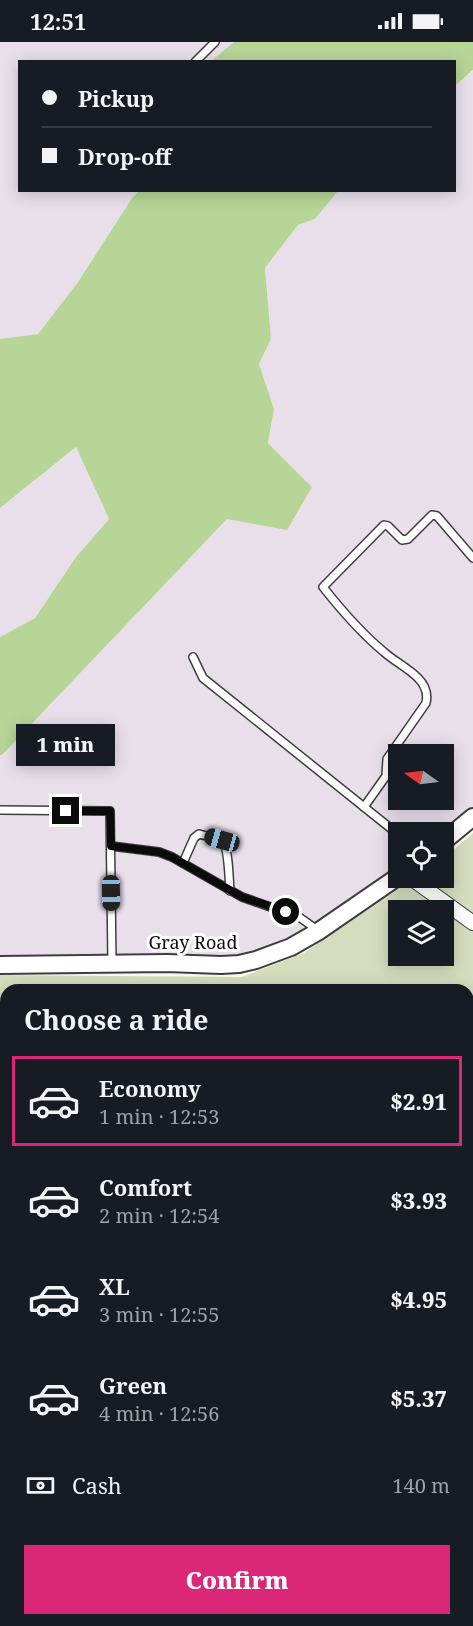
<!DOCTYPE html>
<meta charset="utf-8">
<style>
:root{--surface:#171b24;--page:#20242c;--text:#f1f3f6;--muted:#9ea1a6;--line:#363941;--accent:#db2777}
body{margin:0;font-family:"Noto Serif",serif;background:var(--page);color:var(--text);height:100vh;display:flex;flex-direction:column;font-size:22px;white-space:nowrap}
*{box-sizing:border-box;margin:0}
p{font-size:20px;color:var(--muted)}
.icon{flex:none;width:33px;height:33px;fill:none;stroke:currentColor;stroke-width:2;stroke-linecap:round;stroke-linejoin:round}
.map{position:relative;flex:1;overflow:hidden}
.sheet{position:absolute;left:0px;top:942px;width:474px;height:642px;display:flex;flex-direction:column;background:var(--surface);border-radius:18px 18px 0 0;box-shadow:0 3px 15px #0003}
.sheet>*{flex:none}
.top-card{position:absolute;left:18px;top:18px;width:438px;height:132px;border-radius:0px;box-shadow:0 3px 15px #0003;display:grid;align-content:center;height:132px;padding:0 24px;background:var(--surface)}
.needle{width:39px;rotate:284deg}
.tools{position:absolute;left:388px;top:702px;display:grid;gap:12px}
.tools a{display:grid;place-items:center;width:66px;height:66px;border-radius:0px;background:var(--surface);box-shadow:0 3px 15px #0003;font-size:30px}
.end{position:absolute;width:27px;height:27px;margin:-14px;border:8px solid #0b0b0b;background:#fff;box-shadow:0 0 0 3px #fff}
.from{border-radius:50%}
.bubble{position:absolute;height:42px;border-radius:0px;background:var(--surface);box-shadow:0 3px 15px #0003;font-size:20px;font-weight:800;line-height:42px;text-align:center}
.car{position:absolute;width:18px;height:36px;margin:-18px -9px;border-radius:8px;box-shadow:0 0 4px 2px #0007;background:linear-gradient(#222 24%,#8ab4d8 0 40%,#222 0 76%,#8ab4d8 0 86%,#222 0)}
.top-card b{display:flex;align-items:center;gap:21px;height:57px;font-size:22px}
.top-card b+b{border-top:2px solid var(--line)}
.top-card i{width:15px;height:15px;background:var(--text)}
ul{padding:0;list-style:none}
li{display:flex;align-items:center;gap:18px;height:90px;margin:0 12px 9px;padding:0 12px;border:3px solid transparent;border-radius:0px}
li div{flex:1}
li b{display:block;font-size:22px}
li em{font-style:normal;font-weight:800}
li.on{border-color:var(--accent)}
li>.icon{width:54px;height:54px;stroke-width:1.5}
h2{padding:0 24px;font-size:27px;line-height:72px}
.pay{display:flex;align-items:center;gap:15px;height:66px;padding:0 24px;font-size:22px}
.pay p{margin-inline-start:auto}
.action{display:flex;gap:12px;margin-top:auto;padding:12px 24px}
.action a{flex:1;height:69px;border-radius:0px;background:var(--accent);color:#fff;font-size:24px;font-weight:800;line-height:69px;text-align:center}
.status{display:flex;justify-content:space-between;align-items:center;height:42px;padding:0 30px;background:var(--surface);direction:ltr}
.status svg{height:16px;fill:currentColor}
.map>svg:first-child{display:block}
</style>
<div class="status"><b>12:51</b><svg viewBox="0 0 49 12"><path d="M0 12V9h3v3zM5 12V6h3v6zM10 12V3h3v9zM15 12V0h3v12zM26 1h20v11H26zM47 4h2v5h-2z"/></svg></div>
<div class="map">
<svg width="473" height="1584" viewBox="0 0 473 1584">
<rect width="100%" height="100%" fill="#fef9ea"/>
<g fill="#e8dfea" fill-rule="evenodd">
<path d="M0 0H234L211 19 20 20V148L139 149 132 156 78 240 38 292 0 297Z"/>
<path d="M473 29V775L444 790H399V834L256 918 0 923V713H2L227 477 312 445 268 401 274 367 259 322 271 297 265 226 298 183 315 177 338 149 454 148 455 44ZM399 712H444V758H399Z"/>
<path d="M76 405 109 477 76 515 35 576 0 595V466Z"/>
</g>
<g fill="#b6d597">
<path d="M234 0H473V28L455 44 454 20 211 19Z"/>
<path d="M139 149H338L315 177 298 183 265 226 271 297 259 322 274 367 268 401 312 445 287 488 227 477 2 713H0V595L35 576 76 515 109 477 76 405 0 466V297L38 292 78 240 132 156Z"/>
</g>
<path fill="#d5ddbe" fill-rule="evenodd" d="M473 791V1584H0V933L242 935 304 911 415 836H444V816ZM399 868H444V914H399ZM6 948H468V1578H6Z"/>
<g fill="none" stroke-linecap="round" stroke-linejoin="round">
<defs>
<g id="service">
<path d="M195 20 215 0"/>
<path d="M193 615 203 636 399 793"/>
<path d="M364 765 386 734 387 717 426 661C428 652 425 643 418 636 408 626 394 619 384 610 361 591 342 569 323 545L384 483 388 484 402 498 408 497 432 473 437 474 473 516"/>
<path d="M0 768 110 769 112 921"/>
<path d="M111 804 159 810 172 815 242 855 299 875 319 889"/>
<path d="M183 821 194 796 199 792C205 794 217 795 222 799 229 805 229 839 230 849"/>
<path d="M468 1098 473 1100"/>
<path d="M0 1133 6 1138"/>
<path d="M0 1230 6 1231"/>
<path d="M468 1361 473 1353"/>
<path d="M0 1430 6 1426"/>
<path d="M0 1482 6 1462"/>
<path d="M0 1563 6 1560"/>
<path d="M468 1571 473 1570"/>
<path d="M246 1584 247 1578"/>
<path d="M330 1584 338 1578"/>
<path d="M415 1584 418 1582 434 1578"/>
</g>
<g id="minor">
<path d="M411 836 473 881"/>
<path d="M468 1044 473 1036"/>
</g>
<g id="tertiary">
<path d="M444 799 473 775"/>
<path d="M0 923 167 921 221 923 239 922 256 918 291 905 319 889 399 834"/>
</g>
</defs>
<use href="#service" stroke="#3e3e3e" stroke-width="10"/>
<use href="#minor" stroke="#3e3e3e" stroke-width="16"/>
<use href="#tertiary" stroke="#3e3e3e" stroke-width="20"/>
<use href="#service" stroke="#fff" stroke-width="7"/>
<use href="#minor" stroke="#fff" stroke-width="14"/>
<use href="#tertiary" stroke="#fff" stroke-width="16"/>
</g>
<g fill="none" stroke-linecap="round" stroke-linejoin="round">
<path stroke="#0b0b0b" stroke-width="8" d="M66 769H110L111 804 159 810 172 815 242 855 286 870"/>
</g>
<g text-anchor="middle" stroke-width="6" stroke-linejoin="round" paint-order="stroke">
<g font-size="18" fill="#0b0b0b" stroke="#fff">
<text x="193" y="907">Gray Road</text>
</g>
</g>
</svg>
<div class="tools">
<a><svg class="needle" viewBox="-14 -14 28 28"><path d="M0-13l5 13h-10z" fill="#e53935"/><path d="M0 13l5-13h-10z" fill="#9ea1a6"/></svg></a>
<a><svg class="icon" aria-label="locate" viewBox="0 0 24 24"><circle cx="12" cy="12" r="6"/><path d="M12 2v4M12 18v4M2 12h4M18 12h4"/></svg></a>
<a><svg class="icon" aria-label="layers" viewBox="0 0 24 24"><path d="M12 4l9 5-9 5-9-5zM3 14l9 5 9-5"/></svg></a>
</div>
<i class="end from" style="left:286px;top:870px"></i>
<i class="end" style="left:66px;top:769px"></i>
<div class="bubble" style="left:16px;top:682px;width:99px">1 min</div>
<i class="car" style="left:222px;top:798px;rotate:286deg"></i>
<i class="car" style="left:111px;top:851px;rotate:179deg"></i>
<div class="top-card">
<b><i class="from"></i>Pickup</b>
<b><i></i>Drop-off</b>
</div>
<section class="sheet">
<h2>Choose a ride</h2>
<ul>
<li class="on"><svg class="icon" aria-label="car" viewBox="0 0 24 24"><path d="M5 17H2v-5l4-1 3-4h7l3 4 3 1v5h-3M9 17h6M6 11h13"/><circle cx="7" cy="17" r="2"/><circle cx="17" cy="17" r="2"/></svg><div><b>Economy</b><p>1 min · 12:53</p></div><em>$2.91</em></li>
<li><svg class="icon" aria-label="car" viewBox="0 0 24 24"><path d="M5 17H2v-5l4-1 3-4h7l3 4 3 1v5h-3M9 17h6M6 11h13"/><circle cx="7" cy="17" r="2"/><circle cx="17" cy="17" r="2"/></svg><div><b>Comfort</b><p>2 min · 12:54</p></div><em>$3.93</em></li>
<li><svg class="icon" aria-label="car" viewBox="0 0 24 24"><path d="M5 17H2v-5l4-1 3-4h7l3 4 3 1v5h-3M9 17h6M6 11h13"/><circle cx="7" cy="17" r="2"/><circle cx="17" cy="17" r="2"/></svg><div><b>XL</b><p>3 min · 12:55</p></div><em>$4.95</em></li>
<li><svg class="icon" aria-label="car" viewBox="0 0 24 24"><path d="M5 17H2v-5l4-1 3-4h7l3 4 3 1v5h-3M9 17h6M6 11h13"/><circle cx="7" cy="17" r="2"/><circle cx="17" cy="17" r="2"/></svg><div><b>Green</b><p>4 min · 12:56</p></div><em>$5.37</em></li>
</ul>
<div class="pay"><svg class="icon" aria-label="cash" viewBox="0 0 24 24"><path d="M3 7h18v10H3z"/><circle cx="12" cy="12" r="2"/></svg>Cash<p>140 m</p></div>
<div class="action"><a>Confirm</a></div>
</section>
</div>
